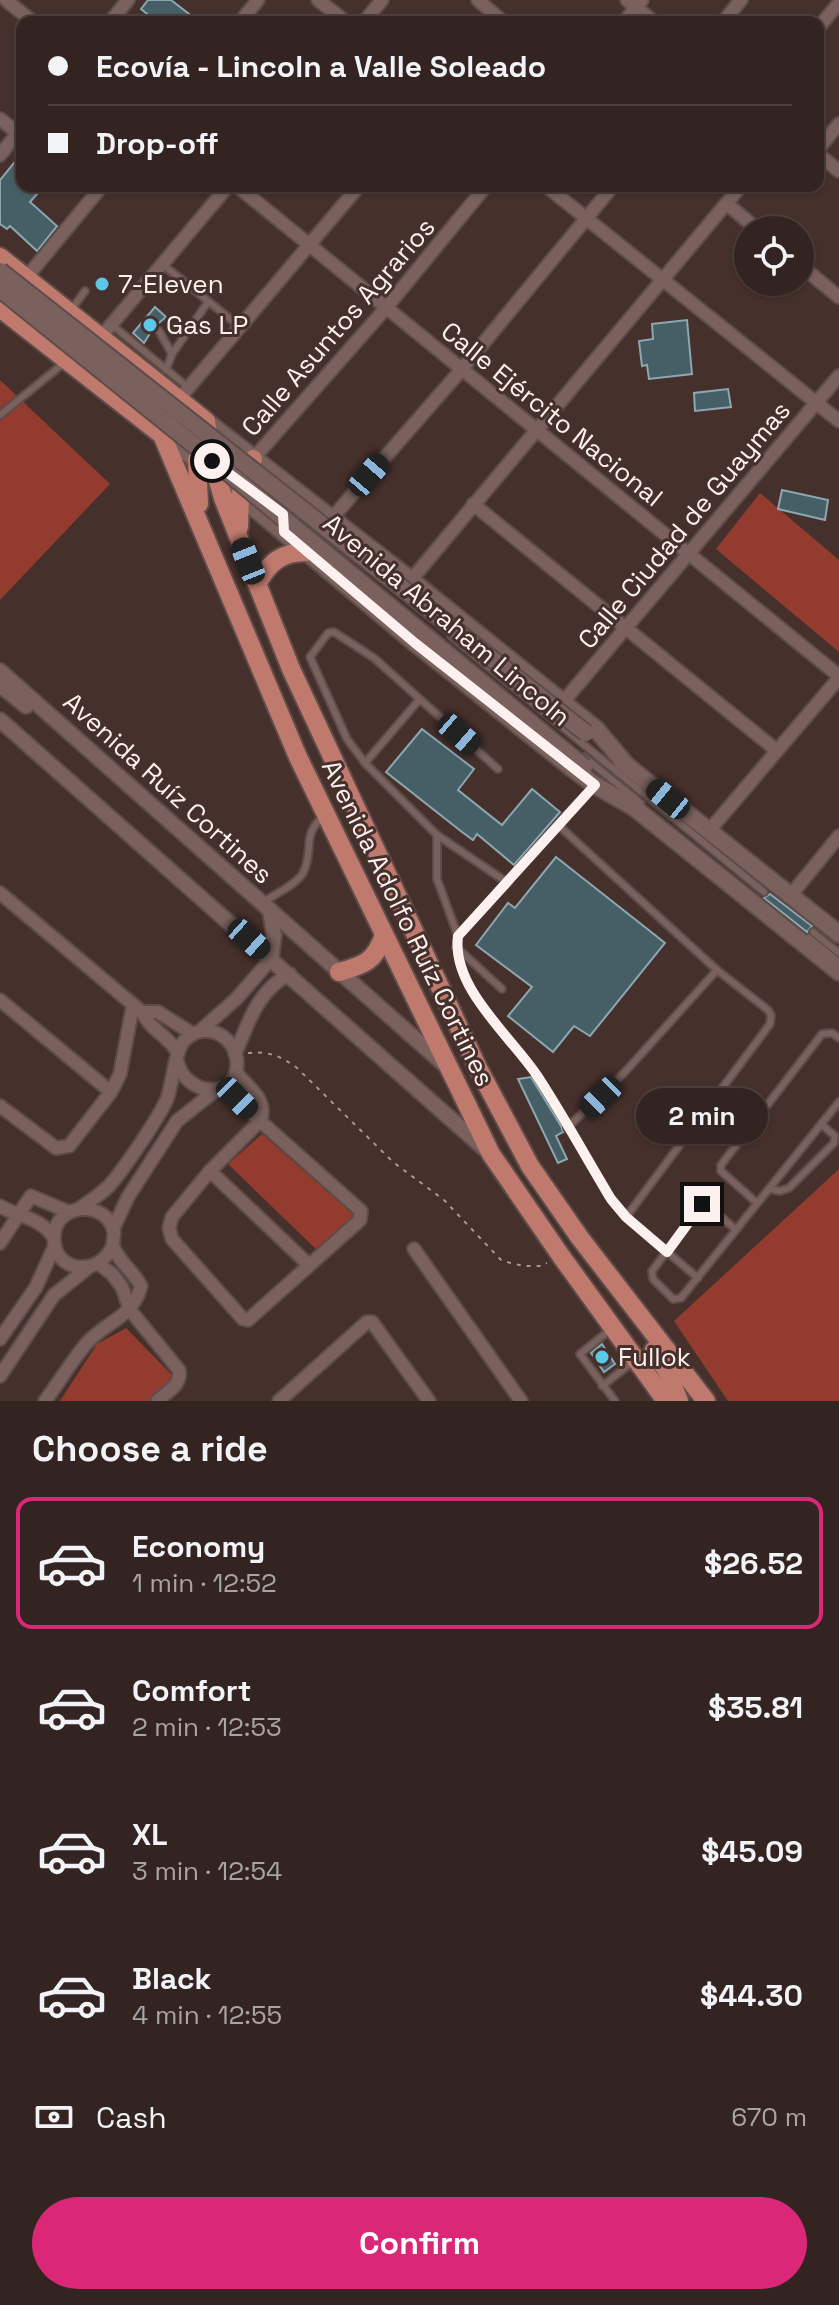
<!DOCTYPE html>
<meta charset="utf-8">
<style>
:root{--surface:#342421;--page:#3f302e;--text:#f1f3f6;--muted:#a9a4a5;--line:#4e413f;--accent:#db2777}
body{margin:0;font-family:"Space Grotesk",sans-serif;background:var(--page);color:var(--text);height:100vh;display:flex;flex-direction:column;font-size:30px;white-space:nowrap}
*{box-sizing:border-box;margin:0}
p{font-size:26px;color:var(--muted)}
.icon{flex:none;width:44px;height:44px;fill:none;stroke:currentColor;stroke-width:2;stroke-linecap:round;stroke-linejoin:round}
.map{position:relative;height:1401px;overflow:hidden}
.panel{display:flex;flex-direction:column;background:var(--surface);flex:1}
.panel>*{flex:none}
.hud{position:absolute;left:16px;top:16px;width:808px;height:176px;border-radius:16px;box-shadow:0 2px 6px #0004,0 0 0 2px var(--line);display:grid;align-content:center;height:176px;padding:0 32px;background:var(--surface)}
.buttons{position:absolute;left:734px;top:216px;display:grid;gap:16px}
.buttons a{display:grid;place-items:center;width:80px;height:80px;border-radius:50%;background:var(--surface);box-shadow:0 2px 6px #0004,0 0 0 2px var(--line);font-size:40px}
.end{position:absolute;width:36px;height:36px;margin:-18px;border:10px solid #fdf1ef;background:#111;box-shadow:0 0 0 4px #111}
.from{border-radius:50%}
.bubble{position:absolute;height:56px;border-radius:28px;background:var(--surface);box-shadow:0 2px 6px #0004,0 0 0 2px var(--line);font-size:26px;font-weight:700;line-height:56px;text-align:center}
.car{position:absolute;width:24px;height:48px;margin:-24px -12px;border-radius:10px;box-shadow:0 0 6px 2px #0007;background:linear-gradient(#222 24%,#8ab4d8 0 40%,#222 0 76%,#8ab4d8 0 86%,#222 0)}
.hud b{display:flex;align-items:center;gap:28px;height:76px;font-size:30px}
.hud b+b{border-top:2px solid var(--line)}
.hud i{width:20px;height:20px;background:var(--text)}
ul{padding:0;list-style:none}
li{display:flex;align-items:center;gap:24px;height:132px;margin:0 16px 12px;padding:0 16px;border:4px solid transparent;border-radius:16px}
li div{flex:1}
li b{display:block;font-size:30px}
li em{font-style:normal;font-weight:700}
li.current{border-color:var(--accent)}
li>.icon{width:72px;height:72px;stroke-width:1.5}
h2{padding:0 32px;font-size:36px;line-height:96px}
.pay{display:flex;align-items:center;gap:20px;height:88px;padding:0 32px;font-size:30px}
.pay p{margin-inline-start:auto}
.primary-button{display:flex;gap:16px;margin-top:auto;padding:16px 32px}
.primary-button a{flex:1;height:92px;border-radius:48px;background:var(--accent);color:#fff;font-size:32px;font-weight:700;line-height:92px;text-align:center}
.map>svg:first-child{display:block}
</style>
<div class="map">
<svg width="839" height="1401" viewBox="0 0 839 1401">
<rect width="100%" height="100%" fill="#46302c"/>
<g fill="#943b2f">
<path d="M0 380 110 484 0 600Z"/>
<path d="M760 493 839 560V652L716 549Z"/>
<path d="M262 1134 354 1215 318 1251 228 1164Z"/>
<path d="M839 1169V1401H728L674 1321Z"/>
<path d="M126 1328 171 1374V1383L151 1401H60L97 1344Z"/>
</g>
<g fill="#465f67" stroke="#8ca7b0" stroke-width="2">
<path d="M148 0H171L189 14 182 22H157L141 9Z"/>
<path d="M22 153V186H44L30 202 57 226 37 251 10 226 7 229 0 224V180Z"/>
<path d="M155 307 166 317 154 327 144 343 133 333Z"/>
<path d="M687 320 692 374 649 379 647 365 642 366 639 341 653 339 652 324Z"/>
<path d="M728 389 731 407 695 411 694 393Z"/>
<path d="M782 490 828 500 825 520 778 509Z"/>
<path d="M422 729 474 769 458 790 502 825 532 789 560 812 514 865 477 834 473 840 462 832 386 772Z"/>
<path d="M556 857 665 943 590 1036 574 1026 553 1052 508 1016 532 987 476 945 508 903 515 908Z"/>
<path d="M770 894 812 926 807 932 764 898Z"/>
<path d="M531 1077 561 1126 563 1132 556 1136 567 1159 558 1163 518 1079Z"/>
<path d="M602 1344 615 1364 604 1372 591 1353Z"/>
</g>
<g fill="none" stroke-linecap="round" stroke-linejoin="round">
<defs>
<g id="service">
<path d="M162 264 239 326"/>
<path d="M72 309 85 291"/>
<path d="M112 325 189 388"/>
<path d="M159 331 172 354"/>
<path d="M166 370 172 354 208 302"/>
<path d="M0 415 64 363"/>
<path d="M451 636 764 892"/>
<path d="M584 757 641 803"/>
<path d="M365 763 419 700"/>
<path d="M437 835 365 763 347 739 310 657 328 633 334 632 374 658 498 769"/>
<path d="M508 883 437 835V879L458 936C504 887 547 834 595 785"/>
<path d="M262 903C273 895 296 885 303 873 315 850 300 835 325 815"/>
<path d="M813 932 839 953"/>
<path d="M458 936C451 987 512 1038 538 1077 564 1117 587 1159 611 1199L626 1217 770 1024 771 1015 768 1010 717 970 558 825"/>
<path d="M809 938 839 962"/>
<path d="M456 947 502 989"/>
<path d="M567 1128 624 1073 717 970"/>
<path d="M770 1189 780 1191 789 1188 834 1143 835 1136 821 1124"/>
<path d="M757 1203 721 1171V1165L822 1034 832 1033 839 1038"/>
<path d="M626 1217 698 1278"/>
<path d="M735 1229 704 1202 652 1271 653 1279 673 1299 681 1298 839 1102"/>
<path d="M611 1329 580 1354 615 1401"/>
<path d="M602 1386 634 1361"/>
</g>
<g id="minor">
<path d="M6 0 33 22"/>
<path d="M318 0 346 22"/>
<path d="M478 0 503 22"/>
<path d="M627 0 654 22"/>
<path d="M110 22 128 0"/>
<path d="M240 22 258 0"/>
<path d="M364 22 382 0"/>
<path d="M624 22 642 0"/>
<path d="M723 22 741 0"/>
<path d="M818 28 839 3"/>
<path d="M0 119 18 133"/>
<path d="M818 149 839 124"/>
<path d="M818 154 839 171"/>
<path d="M0 155 22 128"/>
<path d="M237 186 839 676"/>
<path d="M546 186 839 421"/>
<path d="M727 204 758 230"/>
<path d="M800 265 839 297"/>
<path d="M26 278 102 186"/>
<path d="M101 337 228 186"/>
<path d="M179 399 359 186"/>
<path d="M253 459 386 308 486 186"/>
<path d="M473 504 776 750"/>
<path d="M332 518 462 369 613 186"/>
<path d="M411 580 741 186"/>
<path d="M563 702 839 376"/>
<path d="M708 832 839 678"/>
<path d="M0 893 142 1012C151 1031 168 1035 178 1053"/>
<path d="M790 896 839 836"/>
<path d="M0 1000 111 1092"/>
<path d="M142 1012H158L193 1034"/>
<path d="M200 1031 237 998 271 959"/>
<path d="M235 1054C248 1024 258 989 290 974"/>
<path d="M224 1087 260 1121 361 1211 360 1220 248 1320 243 1319 172 1239 169 1228 172 1217 210 1171 260 1121C269 1100 248 1088 236 1072"/>
<path d="M0 1106 56 1148 69 1146 111 1092 120 1074 133 1005"/>
<path d="M210 1171 309 1265"/>
<path d="M0 1206C20 1218 41 1217 54 1238"/>
<path d="M80 1208C90 1201 100 1195 109 1186 124 1169 158 1119 167 1099 173 1083 174 1053 184 1041 204 1019 236 1036 237 1062 239 1101 184 1097 177 1060"/>
<path d="M113 1229 128 1197 177 1121 216 1090"/>
<path d="M0 1243 31 1196 69 1212"/>
<path d="M414 1249 521 1401"/>
<path d="M99 1264 112 1274 122 1287 130 1310 179 1370C182 1385 167 1392 157 1401"/>
<path d="M0 1339 36 1287 55 1245"/>
<path d="M0 1376 54 1295 89 1267"/>
<path d="M45 1401C59 1382 71 1362 86 1344 106 1321 133 1318 141 1286 134 1272 116 1259 113 1245 113 1240 114 1236 114 1232 107 1199 55 1202 54 1237 53 1273 100 1278 113 1245"/>
<path d="M279 1401 367 1322H372L429 1401"/>
</g>
<g id="tertiary">
<path d="M0 671 446 1066"/>
<path d="M0 685 26 706"/>
<path d="M0 720 487 1151"/>
<path d="M270 910 274 935 271 959"/>
</g>
<g id="secondary">
<path d="M206 421 411 580 596 729 628 767"/>
<path d="M162 435 197 460 415 643 573 769 595 785 637 809"/>
<path d="M621 761 839 934"/>
<path d="M631 805 839 972"/>
</g>
<g id="primary">
<path d="M0 257 206 421 212 461 223 498 291 669 478 1068 530 1166 580 1238 706 1401"/>
<path d="M0 308 162 435 298 757 491 1154 561 1256 666 1401"/>
<path d="M199 504 197 460 207 436"/>
<path d="M239 527 240 496 253 459"/>
<path d="M257 584C269 563 281 552 306 552"/>
<path d="M339 972C365 965 375 961 384 935"/>
<path d="M654 1350 668 1373 679 1401"/>
</g>
</defs>
<use href="#service" stroke="#5d4c49" stroke-width="10"/>
<use href="#minor" stroke="#5d4c49" stroke-width="16"/>
<use href="#tertiary" stroke="#5d4c49" stroke-width="18"/>
<use href="#secondary" stroke="#5d4c49" stroke-width="20"/>
<use href="#primary" stroke="#5d4c49" stroke-width="22"/>
<path stroke="#a89895" stroke-width="2" stroke-dasharray="4 6" stroke-linecap="butt" d="M248 1053C269 1051 280 1056 296 1067L393 1162 444 1200 502 1261 524 1266H541L547 1263"/>
<use href="#service" stroke="#7a615d" stroke-width="6"/>
<use href="#minor" stroke="#7a615d" stroke-width="12"/>
<use href="#tertiary" stroke="#7a615d" stroke-width="14"/>
<use href="#secondary" stroke="#7a615d" stroke-width="16"/>
<use href="#primary" stroke="#bf796d" stroke-width="18"/>
<defs>
<g id="secondary-bridge">
<path d="M0 271 586 733"/>
<path d="M0 289 219 465 584 767"/>
</g>
</defs>
<use href="#secondary-bridge" stroke="#5d4c49" stroke-width="20" stroke-linecap="butt"/>
<use href="#secondary-bridge" stroke="#7a615d" stroke-width="16"/>
</g>
<g fill="none" stroke-linecap="round" stroke-linejoin="round">
<path stroke="#fdf1ef" stroke-width="10" d="M212 461 283 514 284 532 415 643 595 785 458 936C451 988 512 1037 538 1077 564 1117 587 1159 611 1199L626 1217 667 1252 702 1204"/>
</g>
<g fill="#5cc7e7" stroke="#46302c" stroke-width="3">
<circle cx="102" cy="284" r="8"/>
<circle cx="150" cy="325" r="8"/>
<circle cx="602" cy="1357" r="8"/>
</g>
<g text-anchor="middle" stroke-width="6" stroke-linejoin="round" paint-order="stroke">
<g font-size="26" fill="#fdf1ef" stroke="#46302c" text-anchor="start">
<text x="118" y="293">7-Eleven</text>
<text x="166" y="334">Gas LP</text>
<text x="618" y="1366">Fullok</text>
</g>
<g font-size="26" fill="#fdf1ef" stroke="#46302c">
<text transform="translate(338 327) rotate(-49)" y="9">Calle Asuntos Agrarios</text>
<text transform="translate(552 414) rotate(39)" y="9">Calle Ejército Nacional</text>
<text transform="translate(684 525) rotate(-50)" y="9">Calle Ciudad de Guaymas</text>
<text transform="translate(447 620) rotate(40)" y="9">Avenida Abraham Lincoln</text>
<text transform="translate(168 788) rotate(42)" y="9">Avenida Ruíz Cortines</text>
<text transform="translate(408 923) rotate(64)" y="9">Avenida Adolfo Ruíz Cortines</text>
</g>
</g>
</svg>
<div class="buttons">
<a><svg class="icon" aria-label="locate" viewBox="0 0 24 24"><circle cx="12" cy="12" r="6"/><path d="M12 2v4M12 18v4M2 12h4M18 12h4"/></svg></a>
</div>
<i class="end from" style="left:212px;top:461px"></i>
<i class="end" style="left:702px;top:1204px"></i>
<div class="bubble" style="left:636px;top:1088px;width:132px">2 min</div>
<i class="car" style="left:369px;top:475px;rotate:41deg"></i>
<i class="car" style="left:248px;top:561px;rotate:338deg"></i>
<i class="car" style="left:459px;top:734px;rotate:131deg"></i>
<i class="car" style="left:668px;top:799px;rotate:309deg"></i>
<i class="car" style="left:249px;top:939px;rotate:132deg"></i>
<i class="car" style="left:601px;top:1097px;rotate:226deg"></i>
<i class="car" style="left:237px;top:1098px;rotate:135deg"></i>
<div class="hud">
<b><i class="from"></i>Ecovía - Lincoln a Valle Soleado</b>
<b><i></i>Drop-off</b>
</div>
</div>
<section class="panel">
<h2>Choose a ride</h2>
<ul>
<li class="current"><svg class="icon" aria-label="car" viewBox="0 0 24 24"><path d="M5 17H2v-5l4-1 3-4h7l3 4 3 1v5h-3M9 17h6M6 11h13"/><circle cx="7" cy="17" r="2"/><circle cx="17" cy="17" r="2"/></svg><div><b>Economy</b><p>1 min · 12:52</p></div><em>$26.52</em></li>
<li><svg class="icon" aria-label="car" viewBox="0 0 24 24"><path d="M5 17H2v-5l4-1 3-4h7l3 4 3 1v5h-3M9 17h6M6 11h13"/><circle cx="7" cy="17" r="2"/><circle cx="17" cy="17" r="2"/></svg><div><b>Comfort</b><p>2 min · 12:53</p></div><em>$35.81</em></li>
<li><svg class="icon" aria-label="car" viewBox="0 0 24 24"><path d="M5 17H2v-5l4-1 3-4h7l3 4 3 1v5h-3M9 17h6M6 11h13"/><circle cx="7" cy="17" r="2"/><circle cx="17" cy="17" r="2"/></svg><div><b>XL</b><p>3 min · 12:54</p></div><em>$45.09</em></li>
<li><svg class="icon" aria-label="car" viewBox="0 0 24 24"><path d="M5 17H2v-5l4-1 3-4h7l3 4 3 1v5h-3M9 17h6M6 11h13"/><circle cx="7" cy="17" r="2"/><circle cx="17" cy="17" r="2"/></svg><div><b>Black</b><p>4 min · 12:55</p></div><em>$44.30</em></li>
</ul>
<div class="pay"><svg class="icon" aria-label="cash" viewBox="0 0 24 24"><path d="M3 7h18v10H3z"/><circle cx="12" cy="12" r="2"/></svg>Cash<p>670 m</p></div>
<div class="primary-button"><a>Confirm</a></div>
</section>
